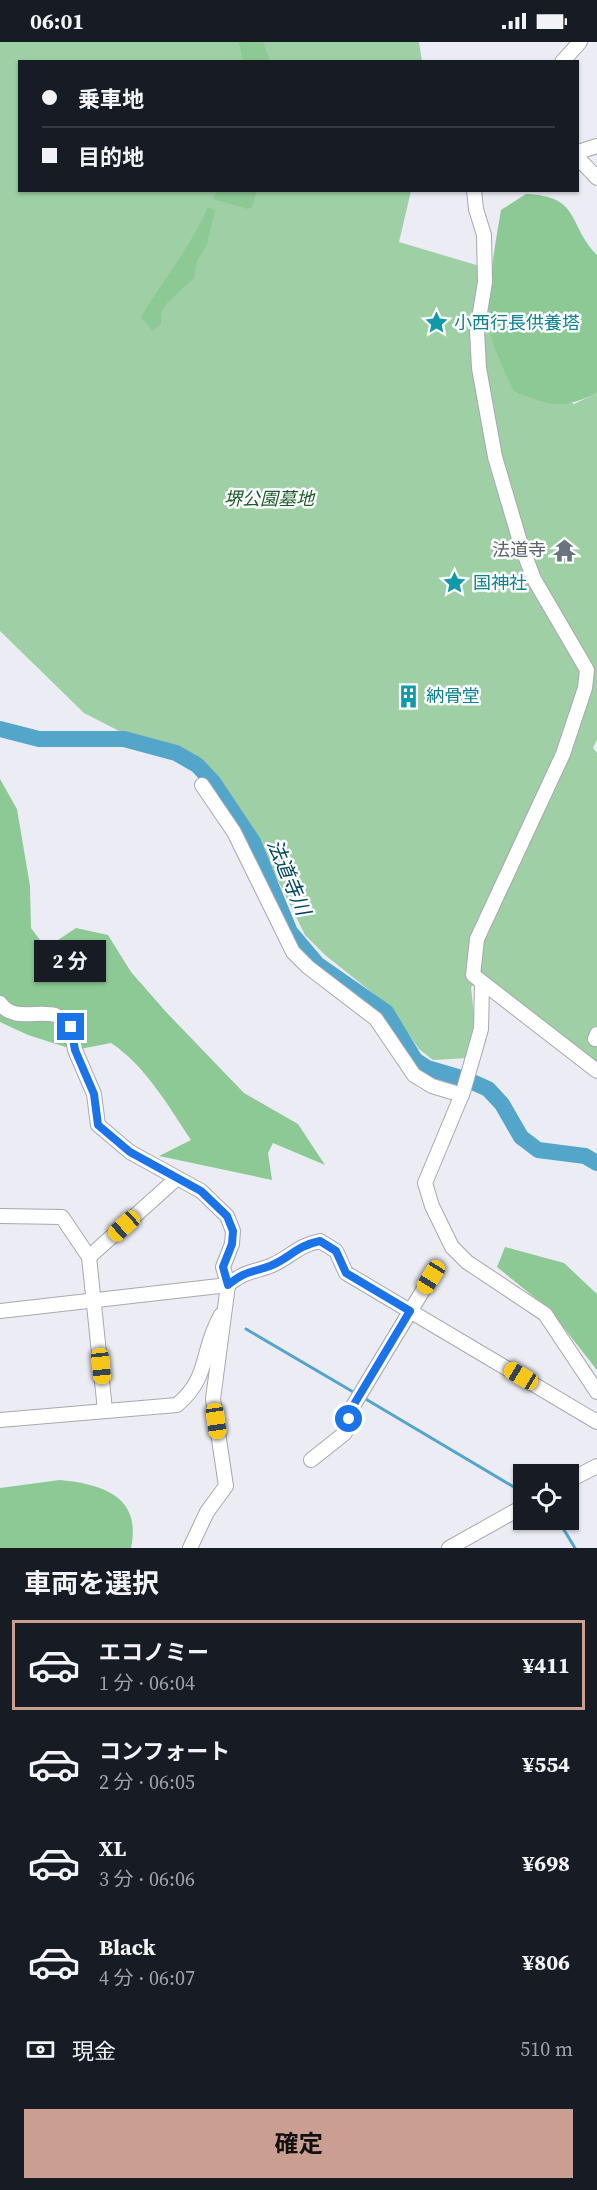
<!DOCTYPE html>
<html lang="ja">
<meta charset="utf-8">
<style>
:root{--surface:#171b24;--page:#242831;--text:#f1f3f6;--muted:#9ea1a6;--line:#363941;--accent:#cb9e92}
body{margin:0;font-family:"Source Serif 4","Noto Sans JP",serif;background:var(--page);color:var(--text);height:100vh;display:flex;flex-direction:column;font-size:22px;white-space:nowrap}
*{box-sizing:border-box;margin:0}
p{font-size:20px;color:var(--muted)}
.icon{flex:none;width:33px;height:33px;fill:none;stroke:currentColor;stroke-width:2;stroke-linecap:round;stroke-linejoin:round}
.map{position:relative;height:1506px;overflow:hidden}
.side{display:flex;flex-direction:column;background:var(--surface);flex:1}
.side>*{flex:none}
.guide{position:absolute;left:18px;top:18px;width:561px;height:132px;border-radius:0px;box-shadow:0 2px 4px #0004;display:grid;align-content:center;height:132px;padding:0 24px;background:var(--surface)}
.controls{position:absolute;left:513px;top:1422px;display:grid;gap:12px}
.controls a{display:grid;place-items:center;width:66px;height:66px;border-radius:0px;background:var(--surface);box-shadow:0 2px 4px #0004;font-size:30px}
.end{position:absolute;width:27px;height:27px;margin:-14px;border:8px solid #1a73e8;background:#fff;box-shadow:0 0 0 3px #fff}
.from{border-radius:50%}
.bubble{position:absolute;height:42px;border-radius:0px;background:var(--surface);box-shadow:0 2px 4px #0004;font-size:20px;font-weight:700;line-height:42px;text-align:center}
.car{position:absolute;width:18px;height:36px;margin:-18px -9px;border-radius:8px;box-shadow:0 0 4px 2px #0007;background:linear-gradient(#f5c518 24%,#345 0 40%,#f5c518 0 76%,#345 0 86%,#f5c518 0)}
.guide b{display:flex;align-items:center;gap:21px;height:57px;font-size:22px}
.guide b+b{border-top:2px solid var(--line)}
.guide i{width:15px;height:15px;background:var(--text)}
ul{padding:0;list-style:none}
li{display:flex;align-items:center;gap:18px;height:90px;margin:0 12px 9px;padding:0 12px;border:3px solid transparent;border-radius:0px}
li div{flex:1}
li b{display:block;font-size:22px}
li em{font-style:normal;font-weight:700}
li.on{border-color:var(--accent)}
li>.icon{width:54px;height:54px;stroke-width:1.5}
h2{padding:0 24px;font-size:27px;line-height:72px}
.pay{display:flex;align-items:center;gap:15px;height:66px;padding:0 24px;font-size:22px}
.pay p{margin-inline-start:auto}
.cta{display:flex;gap:12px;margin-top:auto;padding:12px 24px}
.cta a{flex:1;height:69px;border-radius:0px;background:var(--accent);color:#111;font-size:24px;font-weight:700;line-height:69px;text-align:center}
.status{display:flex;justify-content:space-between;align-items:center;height:42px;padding:0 30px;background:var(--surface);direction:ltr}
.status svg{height:16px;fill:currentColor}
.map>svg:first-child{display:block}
</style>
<div class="status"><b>06:01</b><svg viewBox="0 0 49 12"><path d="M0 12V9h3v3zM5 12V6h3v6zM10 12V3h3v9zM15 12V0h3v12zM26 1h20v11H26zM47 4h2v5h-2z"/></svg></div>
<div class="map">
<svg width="597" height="1506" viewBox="0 0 597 1506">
<rect width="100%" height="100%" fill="#ecedf4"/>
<path fill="#9ecfa5" d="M0 0H419L422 19 20 20V148L411 149 399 200 493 228 492 296 574 362 597 351V698L593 706 597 711V1022L485 935 471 945 475 982 469 1016 433 1018 419 1007 389 964 325 913 305 893 253 788 219 737 176 709 121 690 84 671 0 589Z"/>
<g fill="#8cc995">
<path d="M239 0H263L270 19H243Z"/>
<path d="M217 149V148L257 149 252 165 248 167 213 157Z"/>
<path d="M526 152C581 154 567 182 597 213V351C561 368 549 364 514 349 506 332 497 315 492 297 484 265 495 202 501 168Z"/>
<path d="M208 165 215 169 207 202 197 219 194 236 167 261 161 270V282L152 288 141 275C164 236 189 208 208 165Z"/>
<path d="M0 737 17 767 30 844 31 886 46 906 76 886 108 893 131 930 167 971 244 1051 298 1082 325 1123 273 1101 268 1111 272 1138 159 1114 191 1098C169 1065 145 1023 111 1001L75 1008 28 993 0 980Z"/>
<path d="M505 1205 564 1221 597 1252V1328L549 1267 497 1225Z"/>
<path d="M60 1438C102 1442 142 1454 131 1506H0V1446Z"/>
</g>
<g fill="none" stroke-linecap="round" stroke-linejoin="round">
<g stroke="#54a5ca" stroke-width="3">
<path d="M246 1287 355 1351"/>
<path d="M364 1356 524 1451"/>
<path d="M558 1478 575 1506"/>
</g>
<path stroke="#54a5ca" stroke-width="16" d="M0 687 39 697H124L176 711 197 723 213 740 253 800 290 890 317 922 386 970 415 1018 427 1026 468 1038 488 1047 502 1062 521 1095 538 1108 585 1114 597 1121"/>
<defs>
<g id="minor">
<path d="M562 20 580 0"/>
<path d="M578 110 597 104"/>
<path d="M578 116 597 136"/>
<path d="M474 148 476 167 484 193 485 240 477 289 479 326 495 415 521 503 534 537 587 628 585 646 563 712 477 897 473 933 597 1029"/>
<path d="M202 743 234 790 293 910 308 925 376 977 414 1033 432 1044 462 1053"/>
<path d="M482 942 481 987 463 1050 425 1141 432 1164 452 1205 467 1220 545 1272 597 1350"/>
<path d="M0 961C13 980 37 968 55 973 60 975 67 981 71 985L75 1008 94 1052 98 1083 130 1110 201 1149 227 1174 233 1189 232 1202 223 1225 228 1243 0 1269"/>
<path d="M595 997 597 992"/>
<path d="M0 1174 62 1175 89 1215"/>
<path d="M105 1368 89 1215 176 1137"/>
<path d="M0 1378 177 1363C211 1334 200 1309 221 1273"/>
<path d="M311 1418 345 1391 353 1364 431 1235"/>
<path d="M568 1439 597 1424"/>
<path d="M190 1506 207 1470 226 1444 213 1357 228 1243C245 1229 251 1231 270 1224 290 1216 296 1204 320 1199L336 1209 346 1231 597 1380"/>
<path d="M449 1506 524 1464"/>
</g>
</defs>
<use href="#minor" stroke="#a8a8b0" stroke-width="16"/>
<use href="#minor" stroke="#fff" stroke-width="14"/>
</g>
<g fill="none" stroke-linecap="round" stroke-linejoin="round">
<path stroke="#1a73e8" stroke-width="8" d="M71 985 75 1008 94 1052 98 1083 130 1110 201 1149 227 1174 233 1189 232 1202 223 1225 228 1243C245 1229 250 1231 270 1224 290 1216 296 1204 320 1199L336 1209 346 1231 410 1269 353 1364 349 1377"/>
</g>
<defs>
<symbol id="sight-bare" viewBox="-9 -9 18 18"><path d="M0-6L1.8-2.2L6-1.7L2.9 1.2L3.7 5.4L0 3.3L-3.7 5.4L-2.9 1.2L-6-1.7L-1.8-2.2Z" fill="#0f9aa8" stroke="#fff" stroke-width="2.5" paint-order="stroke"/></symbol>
<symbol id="temple-bare" viewBox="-9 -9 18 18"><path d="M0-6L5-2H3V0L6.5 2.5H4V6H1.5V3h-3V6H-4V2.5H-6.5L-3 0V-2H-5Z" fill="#6b7280" stroke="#fff" stroke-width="2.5" paint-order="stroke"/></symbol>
<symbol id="building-bare" viewBox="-9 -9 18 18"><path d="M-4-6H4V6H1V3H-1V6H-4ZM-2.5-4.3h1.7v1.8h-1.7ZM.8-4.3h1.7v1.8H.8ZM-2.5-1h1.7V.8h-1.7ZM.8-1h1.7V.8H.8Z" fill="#0f9aa8" stroke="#fff" stroke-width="2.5" paint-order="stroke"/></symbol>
</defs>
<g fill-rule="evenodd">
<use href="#sight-bare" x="420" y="264" width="33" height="33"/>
<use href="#temple-bare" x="548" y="492" width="33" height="33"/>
<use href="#sight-bare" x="438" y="524" width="33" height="33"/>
<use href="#building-bare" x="392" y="638" width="33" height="33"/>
</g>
<g text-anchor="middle" stroke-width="5" stroke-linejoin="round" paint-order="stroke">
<g font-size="18" fill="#0d838f" stroke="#fff" text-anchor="start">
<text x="454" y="287">小西行長供養塔</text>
<text x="473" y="547">国神社</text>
<text x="426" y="660">納骨堂</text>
</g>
<g font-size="18" font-style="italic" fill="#1c5c2c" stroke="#fff">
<text x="269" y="463">堺公園墓地</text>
</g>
<g font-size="18" fill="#5b616d" stroke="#fff" text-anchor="end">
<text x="546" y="514">法道寺</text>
</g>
<g font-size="20" font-style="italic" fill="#004963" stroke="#fff">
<text transform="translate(289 835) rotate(67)" y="7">法道寺川</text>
</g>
</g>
</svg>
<div class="controls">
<a><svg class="icon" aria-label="locate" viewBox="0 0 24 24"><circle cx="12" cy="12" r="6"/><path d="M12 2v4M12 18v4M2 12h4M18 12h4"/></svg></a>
</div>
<i class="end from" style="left:349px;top:1377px"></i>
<i class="end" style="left:71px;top:985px"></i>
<div class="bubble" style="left:34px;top:898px;width:72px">2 分</div>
<i class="car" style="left:124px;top:1184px;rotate:228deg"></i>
<i class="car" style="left:431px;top:1235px;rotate:212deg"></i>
<i class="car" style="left:101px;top:1324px;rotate:174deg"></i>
<i class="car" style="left:521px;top:1334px;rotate:301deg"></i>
<i class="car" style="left:216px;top:1379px;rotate:172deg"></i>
<div class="guide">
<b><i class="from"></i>乗車地</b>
<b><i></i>目的地</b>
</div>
</div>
<section class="side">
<h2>車両を選択</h2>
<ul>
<li class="on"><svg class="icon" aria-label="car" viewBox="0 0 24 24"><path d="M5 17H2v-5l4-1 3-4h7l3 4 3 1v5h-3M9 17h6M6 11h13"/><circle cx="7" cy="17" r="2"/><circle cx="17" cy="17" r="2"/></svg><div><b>エコノミー</b><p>1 分 · 06:04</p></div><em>¥411</em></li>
<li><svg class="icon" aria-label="car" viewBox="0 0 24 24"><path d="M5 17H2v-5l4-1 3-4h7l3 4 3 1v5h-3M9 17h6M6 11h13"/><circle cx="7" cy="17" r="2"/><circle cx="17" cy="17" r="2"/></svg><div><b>コンフォート</b><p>2 分 · 06:05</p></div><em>¥554</em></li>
<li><svg class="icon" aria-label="car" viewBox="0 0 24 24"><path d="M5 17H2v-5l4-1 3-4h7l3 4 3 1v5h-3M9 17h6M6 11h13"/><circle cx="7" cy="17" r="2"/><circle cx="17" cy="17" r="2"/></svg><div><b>XL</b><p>3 分 · 06:06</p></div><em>¥698</em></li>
<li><svg class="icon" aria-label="car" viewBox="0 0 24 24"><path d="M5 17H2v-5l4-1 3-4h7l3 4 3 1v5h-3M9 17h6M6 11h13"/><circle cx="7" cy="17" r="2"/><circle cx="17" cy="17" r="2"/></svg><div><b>Black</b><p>4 分 · 06:07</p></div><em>¥806</em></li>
</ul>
<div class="pay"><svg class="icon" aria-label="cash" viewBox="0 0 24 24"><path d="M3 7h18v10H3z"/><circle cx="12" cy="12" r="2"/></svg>現金<p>510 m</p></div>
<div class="cta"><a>確定</a></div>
</section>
